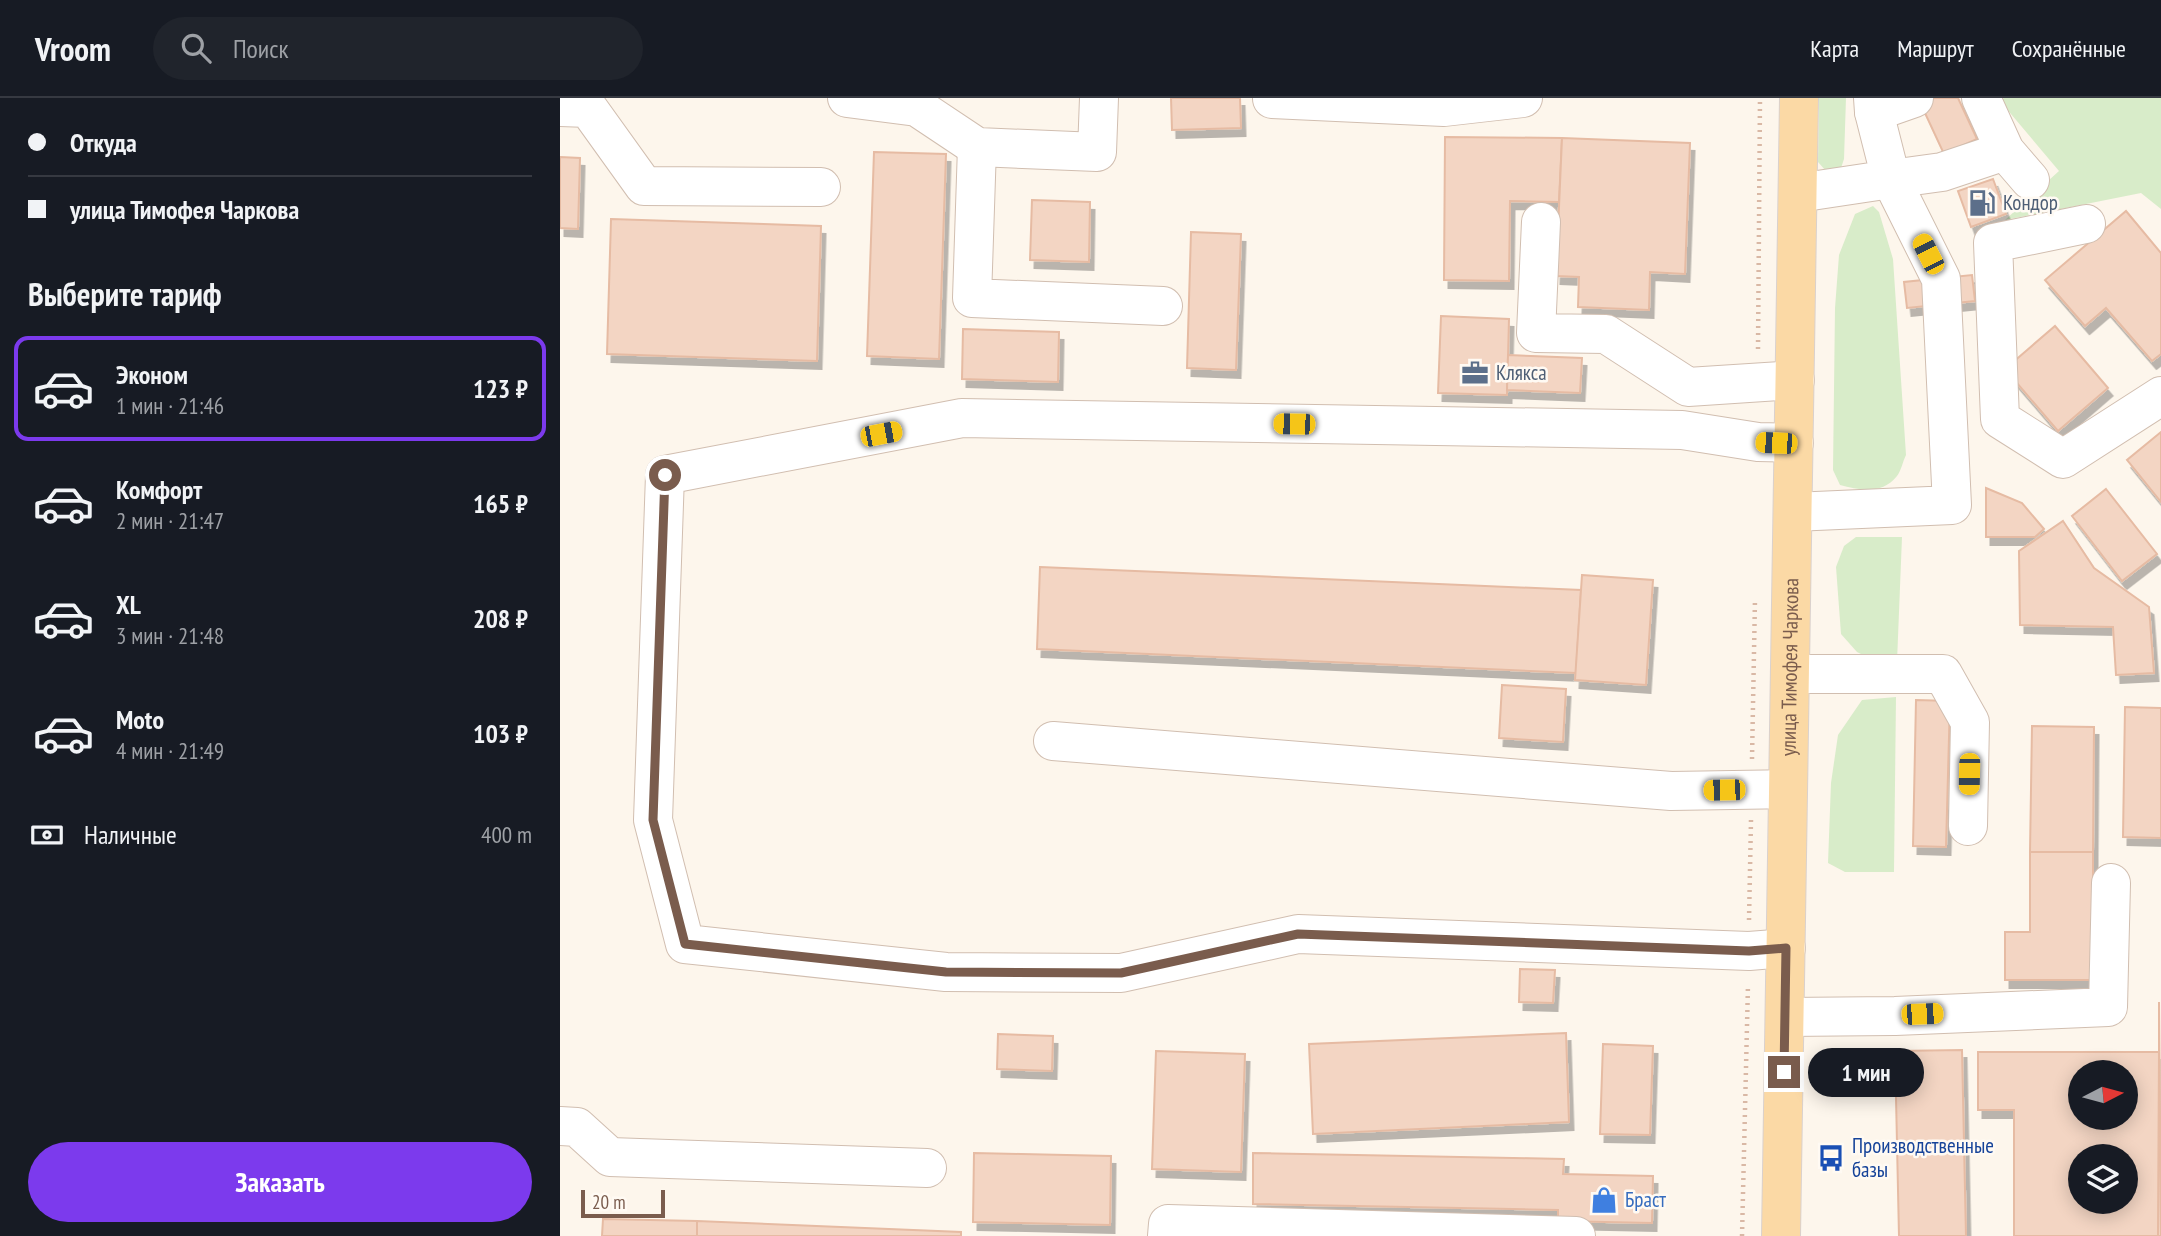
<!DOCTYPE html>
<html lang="ru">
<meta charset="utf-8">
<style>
:root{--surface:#171b24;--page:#20242c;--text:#f1f3f6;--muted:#9ea1a6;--line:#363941;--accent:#7c3aed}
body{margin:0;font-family:"PT Sans Narrow",sans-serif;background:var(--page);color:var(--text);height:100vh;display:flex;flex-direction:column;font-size:26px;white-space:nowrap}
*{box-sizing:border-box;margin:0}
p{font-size:23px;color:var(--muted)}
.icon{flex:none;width:38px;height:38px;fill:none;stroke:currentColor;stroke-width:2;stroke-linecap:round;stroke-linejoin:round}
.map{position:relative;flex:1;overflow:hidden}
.details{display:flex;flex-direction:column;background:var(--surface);width:560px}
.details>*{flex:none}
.hud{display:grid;align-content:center;height:154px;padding:0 28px;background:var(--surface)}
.needle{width:46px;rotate:84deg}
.buttons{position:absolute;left:1508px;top:962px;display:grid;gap:14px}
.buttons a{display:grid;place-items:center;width:70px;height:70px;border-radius:50%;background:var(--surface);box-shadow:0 4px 18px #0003;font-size:35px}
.scale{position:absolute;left:21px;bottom:18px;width:84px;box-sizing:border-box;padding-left:7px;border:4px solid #7a5c4d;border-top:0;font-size:19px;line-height:24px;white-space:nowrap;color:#7a5c4d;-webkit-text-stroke:5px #fffaf3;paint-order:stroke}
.end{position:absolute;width:32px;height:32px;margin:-16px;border:9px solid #7a5c4d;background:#fff;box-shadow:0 0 0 4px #fff}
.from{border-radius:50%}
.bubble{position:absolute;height:49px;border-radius:24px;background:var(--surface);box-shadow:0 4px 18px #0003;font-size:23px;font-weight:800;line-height:49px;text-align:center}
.car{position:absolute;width:21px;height:42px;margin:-21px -10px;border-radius:9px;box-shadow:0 0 5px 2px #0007;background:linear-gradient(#f5c518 24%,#345 0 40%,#f5c518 0 76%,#345 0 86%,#f5c518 0)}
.hud b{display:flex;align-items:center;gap:24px;height:66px;font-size:26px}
.hud b+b{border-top:2px solid var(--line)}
.hud i{width:18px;height:18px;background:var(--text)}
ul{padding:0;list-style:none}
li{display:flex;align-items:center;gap:21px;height:105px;margin:0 14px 10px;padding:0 14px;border:4px solid transparent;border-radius:14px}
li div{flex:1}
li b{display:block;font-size:26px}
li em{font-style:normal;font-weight:800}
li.on{border-color:var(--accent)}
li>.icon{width:63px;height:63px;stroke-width:1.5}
h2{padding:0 28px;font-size:32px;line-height:84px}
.pay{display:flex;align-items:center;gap:18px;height:77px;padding:0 28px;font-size:26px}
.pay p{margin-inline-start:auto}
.primary-button{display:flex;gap:14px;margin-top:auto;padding:14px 28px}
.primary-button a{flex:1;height:80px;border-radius:42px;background:var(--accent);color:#fff;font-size:28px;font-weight:800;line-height:80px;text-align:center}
header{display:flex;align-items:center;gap:42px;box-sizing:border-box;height:98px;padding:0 35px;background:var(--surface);border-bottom:2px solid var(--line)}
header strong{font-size:33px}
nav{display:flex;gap:38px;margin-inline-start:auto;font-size:24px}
.search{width:490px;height:63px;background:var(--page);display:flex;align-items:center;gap:18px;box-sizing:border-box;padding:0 24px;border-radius:38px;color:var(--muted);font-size:26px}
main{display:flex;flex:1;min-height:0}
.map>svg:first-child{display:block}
</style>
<header>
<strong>Vroom</strong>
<div class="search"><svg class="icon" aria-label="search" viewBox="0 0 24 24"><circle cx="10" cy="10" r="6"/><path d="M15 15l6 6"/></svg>Поиск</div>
<nav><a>Карта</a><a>Маршрут</a><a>Сохранённые</a></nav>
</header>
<main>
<section class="details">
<div class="hud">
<b><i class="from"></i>Откуда</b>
<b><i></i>улица Тимофея Чаркова</b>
</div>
<h2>Выберите тариф</h2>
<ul>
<li class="on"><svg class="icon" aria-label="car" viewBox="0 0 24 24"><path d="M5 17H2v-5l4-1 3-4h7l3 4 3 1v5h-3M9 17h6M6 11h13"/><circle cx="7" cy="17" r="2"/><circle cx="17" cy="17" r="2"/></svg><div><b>Эконом</b><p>1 мин · 21:46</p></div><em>123 ₽</em></li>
<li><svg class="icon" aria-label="car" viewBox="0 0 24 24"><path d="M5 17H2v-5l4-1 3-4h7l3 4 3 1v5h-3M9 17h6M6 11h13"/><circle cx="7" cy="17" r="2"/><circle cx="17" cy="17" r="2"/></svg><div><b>Комфорт</b><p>2 мин · 21:47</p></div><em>165 ₽</em></li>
<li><svg class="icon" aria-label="car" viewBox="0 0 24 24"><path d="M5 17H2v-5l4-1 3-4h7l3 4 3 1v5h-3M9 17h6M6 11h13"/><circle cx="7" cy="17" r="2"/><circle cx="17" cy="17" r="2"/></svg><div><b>XL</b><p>3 мин · 21:48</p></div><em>208 ₽</em></li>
<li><svg class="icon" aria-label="car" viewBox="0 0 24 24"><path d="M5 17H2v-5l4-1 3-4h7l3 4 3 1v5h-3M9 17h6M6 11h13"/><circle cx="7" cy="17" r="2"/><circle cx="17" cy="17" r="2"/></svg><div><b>Moto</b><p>4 мин · 21:49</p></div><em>103 ₽</em></li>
</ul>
<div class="pay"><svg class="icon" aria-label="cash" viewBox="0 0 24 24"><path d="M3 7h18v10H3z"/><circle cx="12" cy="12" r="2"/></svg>Наличные<p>400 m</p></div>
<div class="primary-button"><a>Заказать</a></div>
</section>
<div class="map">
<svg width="1601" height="1138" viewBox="0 0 1601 1138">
<defs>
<filter id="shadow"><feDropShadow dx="4.5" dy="8" stdDeviation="0" flood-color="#0004"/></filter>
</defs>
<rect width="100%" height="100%" fill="#fdf6ec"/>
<g fill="#d8ecc9">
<path d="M1259 0H1286L1284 61 1281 70 1266 73 1258 64Z"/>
<path d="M1444 0H1601V111L1581 95 1445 122 1499 73 1440 3Z"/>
<path d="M1313 108 1319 114 1333 161 1346 357C1343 363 1341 373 1337 378 1322 397 1300 392 1280 387L1273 372 1275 210 1279 157 1295 116Z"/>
<path d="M1296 439H1342L1337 564 1313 562 1297 554 1281 536 1276 469 1284 448Z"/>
<path d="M1336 599 1334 774H1285L1268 765 1271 685 1278 637 1302 602Z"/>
</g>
<g fill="#f3d5c3" stroke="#e6bba3" stroke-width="2" fill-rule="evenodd" filter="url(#shadow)">
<path d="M611 0H680L681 30 612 32Z"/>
<path d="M1358 0H1398L1417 41 1384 56Z"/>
<path d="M885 39 1002 40 999 104 950 103 949 183 884 182Z"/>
<path d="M1002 40 1130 45 1125 176 1090 174 1089 212 1018 209 1019 179 996 178Z"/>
<path d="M314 54 386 56 379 261 307 258Z"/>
<path d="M0 59 20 60 18 131 0 130Z"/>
<path d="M1433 81 1446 116 1411 129 1398 93Z"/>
<path d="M472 102 530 104 529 164 470 162Z"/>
<path d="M1566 113 1601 155V256L1592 263 1546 210 1525 228 1485 182Z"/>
<path d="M51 121 261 128 257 263 47 256Z"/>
<path d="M631 134 681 136 676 272 627 270Z"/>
<path d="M1412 177 1415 203 1347 210 1344 184Z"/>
<path d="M881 218 949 221 947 297 878 295Z"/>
<path d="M1495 228 1548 290 1498 333 1445 271Z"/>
<path d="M403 231 499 234 498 284 402 281Z"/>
<path d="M948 257 1022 260 1020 295 947 292Z"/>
<path d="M1601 334V404L1567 362Z"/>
<path d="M1426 390 1462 405 1484 431 1475 439H1426Z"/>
<path d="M1546 391 1597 456 1562 483 1512 418Z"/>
<path d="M1503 423 1534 470 1589 509 1594 575 1556 577 1553 529 1460 527 1459 453Z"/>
<path d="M480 469 1021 492 1016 575 477 551Z"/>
<path d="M1022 477 1093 482 1086 587 1015 582Z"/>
<path d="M942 587 1006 591 1003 644 939 640Z"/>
<path d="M1356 602 1390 603 1386 749 1353 748Z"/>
<path d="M1565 609 1601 610V740L1563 739Z"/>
<path d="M1472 628 1534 629 1533 754H1470Z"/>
<path d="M1470 754H1533V882H1445V834H1470Z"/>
<path d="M960 871 995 872 993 905 959 904Z"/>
<path d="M1599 904 1601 1138H1598L1599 954Z"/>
<path d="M1006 935 1009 1024 753 1036 749 946Z"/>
<path d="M438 936 493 938 492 973 437 971Z"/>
<path d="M1043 946 1093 948 1090 1037 1040 1036Z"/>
<path d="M1402 952 1406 1138H1339L1335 953Z"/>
<path d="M596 953 685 956 681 1074 592 1071Z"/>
<path d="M1418 954H1599L1598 1138H1454V1012H1418ZM1521 975H1566V1020H1521ZM1521 1059H1566V1104H1521Z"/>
<path d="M414 1055 551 1058 550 1127 413 1124Z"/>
<path d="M693 1055 1004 1061 1003 1076 1093 1078 1092 1125 998 1123V1112L693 1106Z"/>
<path d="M43 1121 137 1123V1138H42Z"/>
<path d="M137 1123 401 1134V1138H137Z"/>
</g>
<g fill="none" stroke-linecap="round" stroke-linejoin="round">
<defs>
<g id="minor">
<path d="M287 0 357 9 417 49 537 54 539 0"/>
<path d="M1421 0 1445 53 1470 82"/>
<path d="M712 1 884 9 963 0"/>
<path d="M0 9 28 10 84 88 261 89"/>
<path d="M1314 14 1354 0"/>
<path d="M417 49 412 200 603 208"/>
<path d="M1238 95 1331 81 1314 14 1313 0"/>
<path d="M981 124 976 235 1046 236 1128 289 1235 282"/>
<path d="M1526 126 1433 145 1440 321 1503 361 1601 298"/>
<path d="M1233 414 1392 407 1381 181 1331 81 1382 74 1445 53"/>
<path d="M1230 576H1383L1410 624 1408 728"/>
<path d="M493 643 1111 693 1228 691"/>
<path d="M1226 850 1189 853 738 836 561 875 386 874 125 846 93 722 105 377 402 320 1122 332 1198 344 1234 345"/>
<path d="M1225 919 1335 918 1548 909 1551 785"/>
<path d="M0 1028 17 1029 50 1059 367 1070"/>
<path d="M607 1138 608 1126 1016 1138"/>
</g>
<g id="major">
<path id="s1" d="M1221 1138 1239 0"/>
</g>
</defs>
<use href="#minor" stroke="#d1beb0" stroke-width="40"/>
<use href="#major" stroke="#dad1cd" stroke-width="40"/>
<g stroke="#d9b8a5" stroke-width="4.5" stroke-dasharray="2 5" stroke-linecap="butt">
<path d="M1198 251 1200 0"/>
<path d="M1192 661 1195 501"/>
<path d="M1189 822 1191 722"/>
<path d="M1182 1138 1188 886"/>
</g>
<use href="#minor" stroke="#fff" stroke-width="38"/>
<use href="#major" stroke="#fbd9a5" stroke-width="38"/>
</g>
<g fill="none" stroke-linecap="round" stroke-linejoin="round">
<path stroke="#7a5c4d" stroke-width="9" d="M105 377 93 722 125 846 386 874 561 875 738 836 1189 853 1226 850 1224 974"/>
</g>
<defs>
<symbol id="fuel-bare" viewBox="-9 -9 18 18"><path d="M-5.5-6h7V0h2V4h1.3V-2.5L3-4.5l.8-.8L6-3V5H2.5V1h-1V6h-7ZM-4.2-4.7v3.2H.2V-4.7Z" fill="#5c6f8a" stroke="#fffaf3" stroke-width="2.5" paint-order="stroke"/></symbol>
<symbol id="office-bare" viewBox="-9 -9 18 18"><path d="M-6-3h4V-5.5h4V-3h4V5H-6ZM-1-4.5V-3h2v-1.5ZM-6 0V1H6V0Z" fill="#5c6f8a" stroke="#fffaf3" stroke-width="2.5" paint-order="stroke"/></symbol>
<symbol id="bus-bare" viewBox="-9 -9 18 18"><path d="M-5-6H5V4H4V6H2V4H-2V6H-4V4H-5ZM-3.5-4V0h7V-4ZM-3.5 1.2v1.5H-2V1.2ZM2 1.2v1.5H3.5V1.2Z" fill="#1a4fb4" stroke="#fffaf3" stroke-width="2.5" paint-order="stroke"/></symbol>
<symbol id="shop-bare" viewBox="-9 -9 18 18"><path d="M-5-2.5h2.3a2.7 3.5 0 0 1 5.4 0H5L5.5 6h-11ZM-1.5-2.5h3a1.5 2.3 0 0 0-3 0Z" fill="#3f7fe0" stroke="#fffaf3" stroke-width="2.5" paint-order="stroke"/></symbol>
</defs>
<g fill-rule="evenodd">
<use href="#fuel-bare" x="1403" y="86" width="38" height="38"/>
<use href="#office-bare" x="896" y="256" width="38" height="38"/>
<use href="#bus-bare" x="1252" y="1041" width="38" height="38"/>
<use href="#shop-bare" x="1025" y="1083" width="38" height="38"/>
</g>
<g text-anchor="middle" stroke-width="5" stroke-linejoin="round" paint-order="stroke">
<g font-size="21" fill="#4e5e75" stroke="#fffaf3" text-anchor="start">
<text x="1443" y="112">Кондор</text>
<text x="936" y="282">Клякса</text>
</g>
<g font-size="21" fill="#7a5c4d" stroke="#fffaf3">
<text dy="7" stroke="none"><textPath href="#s1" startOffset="569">улица Тимофея Чаркова</textPath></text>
</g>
<g font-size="21" fill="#164399" stroke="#fffaf3" text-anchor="start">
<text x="1292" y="1055">Производственные<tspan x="1292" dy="24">базы</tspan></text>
</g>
<g font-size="21" fill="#366cbe" stroke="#fffaf3" text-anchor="start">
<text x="1065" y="1109">Браст</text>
</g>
</g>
</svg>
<div class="buttons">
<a><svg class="needle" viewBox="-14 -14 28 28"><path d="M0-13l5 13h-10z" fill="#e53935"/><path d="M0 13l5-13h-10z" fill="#9ea1a6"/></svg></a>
<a><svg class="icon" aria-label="layers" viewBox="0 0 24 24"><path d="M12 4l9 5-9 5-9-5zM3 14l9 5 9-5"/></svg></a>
</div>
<div class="scale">20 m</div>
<i class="end from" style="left:105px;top:377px"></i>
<i class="end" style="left:1224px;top:974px"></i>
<div class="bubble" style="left:1248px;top:950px;width:116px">1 мин</div>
<i class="car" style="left:1368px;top:156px;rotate:333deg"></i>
<i class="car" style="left:734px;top:326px;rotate:271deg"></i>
<i class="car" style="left:321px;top:336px;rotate:79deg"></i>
<i class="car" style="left:1216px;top:345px;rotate:272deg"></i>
<i class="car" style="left:1409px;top:676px;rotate:181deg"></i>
<i class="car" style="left:1164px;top:692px;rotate:269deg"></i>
<i class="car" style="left:1362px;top:916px;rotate:88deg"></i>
</div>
</main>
